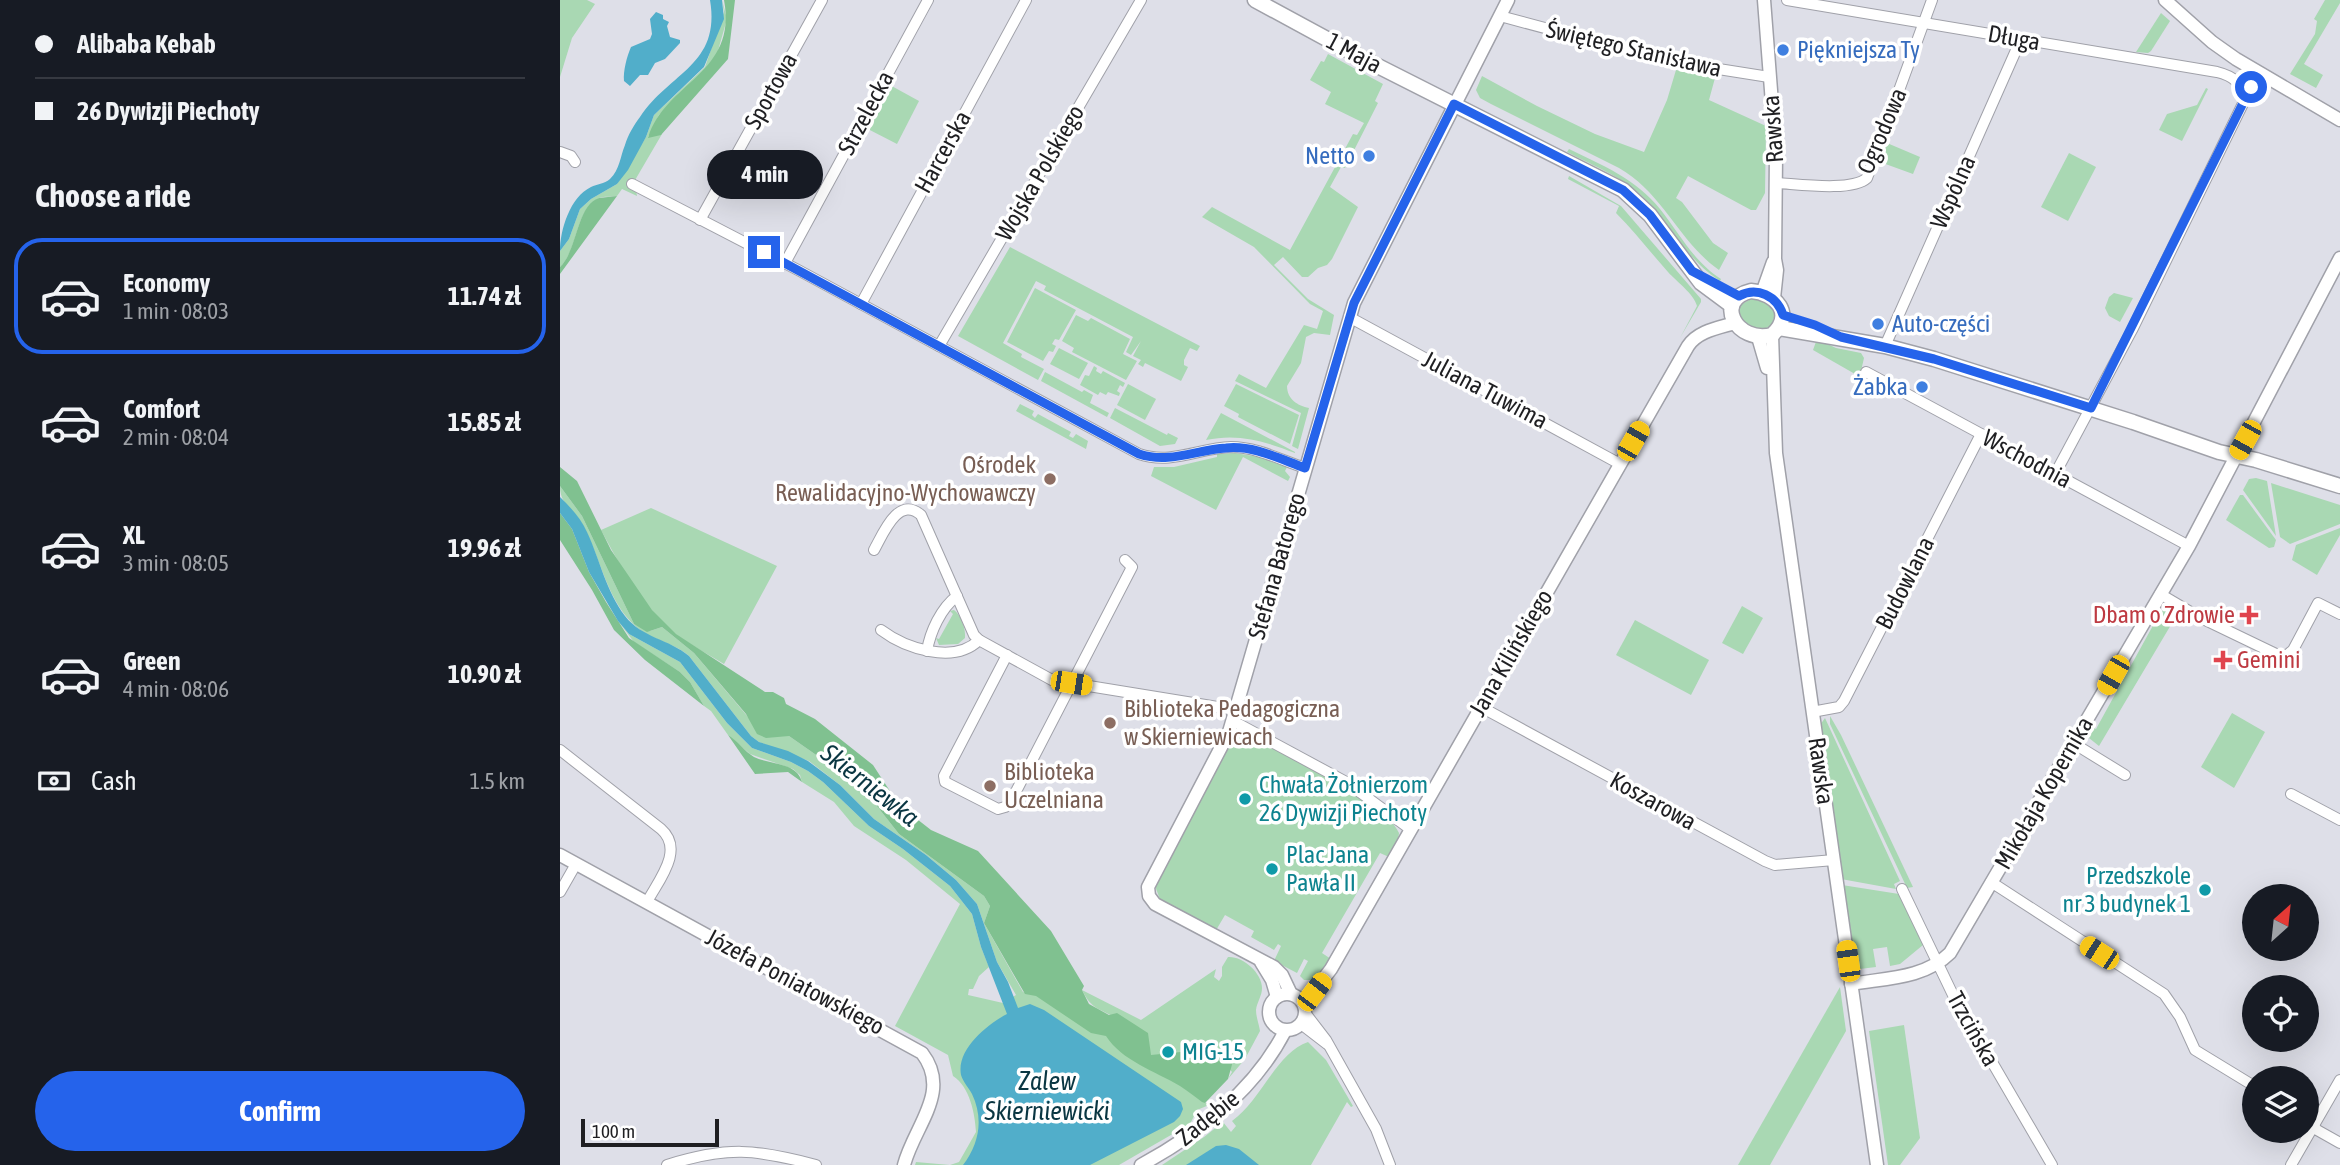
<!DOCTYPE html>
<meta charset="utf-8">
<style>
:root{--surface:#171b24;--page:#242831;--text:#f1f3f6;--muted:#9ea1a6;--line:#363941;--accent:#2563eb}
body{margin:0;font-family:"Asap Condensed",sans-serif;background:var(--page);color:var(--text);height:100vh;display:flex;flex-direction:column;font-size:26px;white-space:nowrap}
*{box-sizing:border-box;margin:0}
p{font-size:23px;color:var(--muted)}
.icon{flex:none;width:38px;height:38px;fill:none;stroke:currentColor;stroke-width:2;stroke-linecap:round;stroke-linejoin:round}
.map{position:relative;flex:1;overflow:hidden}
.details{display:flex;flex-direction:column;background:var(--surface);width:560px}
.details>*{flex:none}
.banner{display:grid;align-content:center;height:154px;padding:0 35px;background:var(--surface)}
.needle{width:46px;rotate:27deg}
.fabs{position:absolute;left:1682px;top:884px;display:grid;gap:14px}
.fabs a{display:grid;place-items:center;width:77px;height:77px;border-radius:50%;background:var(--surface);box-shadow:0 7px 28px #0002;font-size:35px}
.scale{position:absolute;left:21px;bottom:18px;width:138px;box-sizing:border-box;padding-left:7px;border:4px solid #1f1f22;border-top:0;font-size:19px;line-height:24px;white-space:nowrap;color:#1f1f22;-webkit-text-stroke:5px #fff;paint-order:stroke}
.end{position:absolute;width:32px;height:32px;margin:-16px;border:9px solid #2563eb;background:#fff;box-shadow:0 0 0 4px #fff}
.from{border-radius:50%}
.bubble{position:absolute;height:49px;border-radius:24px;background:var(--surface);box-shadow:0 7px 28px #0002;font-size:23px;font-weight:700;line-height:49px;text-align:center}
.car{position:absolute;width:21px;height:42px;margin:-21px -10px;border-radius:9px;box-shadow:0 0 5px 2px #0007;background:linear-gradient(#f5c518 24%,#345 0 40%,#f5c518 0 76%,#345 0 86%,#f5c518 0)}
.banner b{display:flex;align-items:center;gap:24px;height:66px;font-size:26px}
.banner b+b{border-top:2px solid var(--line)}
.banner i{width:18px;height:18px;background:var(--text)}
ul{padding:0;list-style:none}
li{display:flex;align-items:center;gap:21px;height:116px;margin:0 14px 10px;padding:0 21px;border:4px solid transparent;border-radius:28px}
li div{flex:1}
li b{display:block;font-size:26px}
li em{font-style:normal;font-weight:700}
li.active{border-color:var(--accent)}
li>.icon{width:63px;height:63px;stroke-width:1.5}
h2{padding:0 35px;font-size:32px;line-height:84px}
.pay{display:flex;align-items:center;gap:18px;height:77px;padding:0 35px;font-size:26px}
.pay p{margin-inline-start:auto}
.action{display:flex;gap:14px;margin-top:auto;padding:14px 35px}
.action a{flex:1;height:80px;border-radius:42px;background:var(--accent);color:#fff;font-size:28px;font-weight:700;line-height:80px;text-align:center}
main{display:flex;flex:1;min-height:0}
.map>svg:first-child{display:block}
</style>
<main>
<section class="details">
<div class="banner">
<b><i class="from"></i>Alibaba Kebab</b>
<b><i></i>26 Dywizji Piechoty</b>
</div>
<h2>Choose a ride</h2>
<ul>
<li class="active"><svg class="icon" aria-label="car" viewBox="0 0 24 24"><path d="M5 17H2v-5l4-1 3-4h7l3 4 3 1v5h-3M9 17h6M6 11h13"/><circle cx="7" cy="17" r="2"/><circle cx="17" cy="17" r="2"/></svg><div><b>Economy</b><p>1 min · 08:03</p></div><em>11.74 zł</em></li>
<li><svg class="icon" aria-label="car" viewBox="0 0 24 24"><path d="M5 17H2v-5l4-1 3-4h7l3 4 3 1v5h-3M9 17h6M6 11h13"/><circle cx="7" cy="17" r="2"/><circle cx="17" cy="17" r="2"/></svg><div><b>Comfort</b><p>2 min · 08:04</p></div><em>15.85 zł</em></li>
<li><svg class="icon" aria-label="car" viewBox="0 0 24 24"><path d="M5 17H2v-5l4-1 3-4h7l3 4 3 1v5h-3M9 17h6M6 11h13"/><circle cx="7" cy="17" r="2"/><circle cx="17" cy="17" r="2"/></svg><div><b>XL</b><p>3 min · 08:05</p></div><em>19.96 zł</em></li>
<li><svg class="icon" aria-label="car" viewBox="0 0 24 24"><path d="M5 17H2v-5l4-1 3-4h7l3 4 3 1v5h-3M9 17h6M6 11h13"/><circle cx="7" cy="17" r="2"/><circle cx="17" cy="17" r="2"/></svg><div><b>Green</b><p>4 min · 08:06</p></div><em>10.90 zł</em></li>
</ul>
<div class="pay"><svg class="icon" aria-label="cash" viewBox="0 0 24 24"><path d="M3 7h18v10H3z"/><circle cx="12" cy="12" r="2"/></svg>Cash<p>1.5 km</p></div>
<div class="action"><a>Confirm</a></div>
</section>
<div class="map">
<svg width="1780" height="1165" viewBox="0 0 1780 1165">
<rect width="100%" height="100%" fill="#dedfe8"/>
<g fill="#a9d8b3">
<path d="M0 0H27L35 4 12 38 0 77Z"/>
<path d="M162 0 167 19 157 54 146 68 99 115 88 137 102 134 71 187 76 190 77 196 62 189 57 196C52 197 44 196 39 198 14 211 19 249 0 267V251L9 239 20 209 31 199 57 184 86 137 94 115 145 67 164 12Z"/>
<path d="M1765 0H1780V3L1744 64 1763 75 1756 88 1730 74 1755 34 1757 21 1754 19Z"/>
<path d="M1601 13 1610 21 1591 51 1588 53 1576 52Z"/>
<path d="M768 54 823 84 815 101 818 103 785 168 781 167 770 187 798 207 772 259 767 265 758 268 748 277H742L723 257 714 265 748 299 774 315 770 335 754 333 746 337 741 363 727 386C727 399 738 406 749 408L738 449 732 446 741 413 675 381 679 374 706 388 744 325 757 329 763 311 750 304 694 247 642 217 652 207 730 250 793 134 797 135 804 123 765 104 771 92 750 80 761 61 764 62Z"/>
<path d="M1116 70 1155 78 1149 100 1206 126 1205 193 1196 210H1191L1128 176 1116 198 1122 202 1153 243 1168 253 1159 270C1119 242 1103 193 1059 168L931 104 920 98 916 90 922 76 977 106 1035 134 1084 152 1107 100Z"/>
<path d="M328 84 359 101 337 144 304 127Z"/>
<path d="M1646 88 1648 89 1622 141 1599 130 1607 114 1637 105Z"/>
<path d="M1327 143 1360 157 1353 174 1320 162Z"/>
<path d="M1009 149C1042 165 1076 179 1100 209 1120 234 1133 261 1161 279L1160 281C1125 258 1114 229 1086 200 1065 178 1034 166 1007 152Z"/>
<path d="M1509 153 1536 167 1508 221 1481 207Z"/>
<path d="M1009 176 1061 206 1141 299V302L1120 338 1137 306C1134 294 1117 282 1108 272 1091 253 1075 232 1056 213L1059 206 1008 179Z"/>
<path d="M450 247 640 346 637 351 630 348 624 360V365L628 367 621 381 585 363 583 367 578 364 581 360 573 356 581 341 571 355 566 352 573 337 484 290 486 286 476 281 443 343 462 354 461 357 484 369 478 380 398 336Z"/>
<path d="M475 288 516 310 499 340 495 339 492 344 496 346 493 352 489 351 483 361 447 342Z"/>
<path d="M1554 293 1573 298 1560 322 1549 316 1545 308 1549 297Z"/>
<path d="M1191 299C1202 299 1212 304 1215 315L1211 326C1198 332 1188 328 1179 318L1180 305Z"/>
<path d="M516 315 528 321 531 318 570 339 563 354 577 361 566 380 512 352 514 348 502 341Z"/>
<path d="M1257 339 1276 348 1301 353 1304 358 1301 371 1295 374 1253 350Z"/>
<path d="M499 348 528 363 519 379 490 364Z"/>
<path d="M534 366 537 368 536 371 541 374 543 371 565 383 563 387 560 385 557 391 560 393 559 396 548 392 546 395 540 392 538 395 520 385 525 375 529 376Z"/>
<path d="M485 372 522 392 524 390 533 395 530 403 549 413 547 417 481 381Z"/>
<path d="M568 384 596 399 585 420 557 405Z"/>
<path d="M676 384 739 415 730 444 678 417 679 414 664 406Z"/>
<path d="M460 404 474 411 472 415 475 418 478 414 511 432 509 436 513 438 516 434 528 441 526 449 456 411Z"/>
<path d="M555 408 607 435 608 433 618 438 615 444 600 446 550 418Z"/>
<path d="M661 413 735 452V453C704 441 678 433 646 440Z"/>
<path d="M675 453 699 457 727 467 725 471 730 477 728 481 683 457 656 510 591 476 594 467H614L657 457V454Z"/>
<path d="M1696 478 1707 481 1716 536 1683 490 1689 479Z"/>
<path d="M1711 483 1780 505V524L1730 544 1720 537Z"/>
<path d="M0 486 22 516 74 624 90 631 102 627 134 653 188 717 229 736 302 787 339 834 424 896 430 906 424 923 463 992 526 1007 588 1042C577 1034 567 1025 556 1018 539 1008 532 1010 522 990L581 1020 656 969 654 977 659 981 662 976V967L668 957C683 956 702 973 702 988 702 996 697 1002 696 1010 696 1017 699 1024 700 1031L685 1059 668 1079 672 1072 653 1050 611 1054 628 1090 649 1105 637 1110 630 1124 559 1165H355L356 1162 390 1165 399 1162 416 1132C415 1114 410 1087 393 1076L388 1055 335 1026 400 904 346 860 294 826 274 802 242 782 240 775 233 769 190 754 168 735 151 711 144 706 130 682 120 672 74 642 58 621 69 634 120 662 167 723 192 748 231 762 248 771 263 782 309 826 343 849 390 886 412 914 421 947 429 967 419 976 413 989H409L408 995 443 1003 456 995 437 962 417 904 396 880 366 855 314 819 280 785 249 761 199 742 191 736 129 656C112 641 88 640 73 624 45 596 40 554 21 522 12 507 0 505 0 486Z"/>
<path d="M1680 495H1683L1716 540 1714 547 1709 548 1666 520Z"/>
<path d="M91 508 217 566 164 664C149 655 133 646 118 636 87 613 59 564 41 530Z"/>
<path d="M1780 528V535L1757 575 1732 560 1736 545Z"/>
<path d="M1182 606 1203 618 1183 654 1162 643Z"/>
<path d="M1607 608 1618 613 1539 746 1529 738 1534 728 1536 729 1601 611Z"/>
<path d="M394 610C401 615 406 629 405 638L398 644 379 645 376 638 379 639 393 614 390 611Z"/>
<path d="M1075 620 1149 660 1131 695 1056 655Z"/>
<path d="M1672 713 1705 732 1674 788 1641 767Z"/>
<path d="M1270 716 1281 735 1353 887 1347 888 1270 724Z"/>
<path d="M1265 718 1340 881 1334 884 1336 889 1281 879 1260 725Z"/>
<path d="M681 734 689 736C721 753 827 803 839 833L838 841 829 857 820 853 762 953 771 959 756 980H744L740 976 748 961 744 959 737 973 714 961 721 946 718 944 714 950 691 937 694 931 665 915 655 932 601 902 595 886 672 740Z"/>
<path d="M1282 885 1339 894 1363 945 1340 964 1330 966 1327 947 1313 949 1316 967 1300 969 1292 958Z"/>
<path d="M1280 987 1286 1031 1210 1165H1178Z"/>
<path d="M1344 1025 1360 1138 1340 1165H1328L1309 1031Z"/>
<path d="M748 1042 766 1060 793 1106 791 1107 787 1102 751 1165H602L644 1137 663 1122 671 1132 676 1126 672 1121C700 1102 717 1052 748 1042Z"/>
</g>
<g fill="#80c190">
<path d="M164 0H175L168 59 101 135 88 138C105 82 178 74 164 0Z"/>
<path d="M57 196 0 274V267C18 250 16 206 39 198 45 197 51 197 57 196Z"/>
<path d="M0 467 17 481 51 550 92 610 116 634 205 692H213L224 698 226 704 255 719 313 765 339 805 371 830 418 851 491 931 524 986 522 990 529 1004 549 1015 557 1013 588 1033 591 1055 650 1049 673 1061 668 1079 645 1103 642 1102C635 1097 628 1091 620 1086 595 1071 562 1061 546 1036L531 1033 476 996 465 994 424 923 430 906 424 896 339 834 302 787 229 736 206 738 197 734 186 714 134 653 102 627 87 632 74 624 22 516 0 486Z"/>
<path d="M0 513 12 529 29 572 46 602 69 638 120 672 130 682 144 706 85 660 54 630 32 590 0 540Z"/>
<path d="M168 735C178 741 184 751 194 757 210 765 237 762 242 782L228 772 195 774Z"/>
</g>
<g fill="#51aeca">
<path d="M150 0H162L164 19 144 67 94 115 86 137 68 170 57 184 31 199 20 209 9 239 0 251C0 230 10 197 31 187 37 184 44 184 50 179 60 169 60 157 65 145 68 135 74 125 80 117 110 72 161 65 150 0Z"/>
<path d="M96 12 103 15V19L109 22 107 26 110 37 120 40V43L105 59 95 63 88 75H80L70 86 64 81C63 71 67 56 71 47L90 39 92 34 90 19Z"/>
<path d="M0 497C10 507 21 518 27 532 40 560 46 591 65 616 82 638 109 639 129 656L191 736 199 742 228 751 248 761 280 785 314 819 366 855 396 880 417 904 437 962 448 982 458 1008 470 1004 484 1010 621 1102 623 1109 620 1116 614 1122 530 1165H403C419 1144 424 1119 412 1094 409 1088 403 1082 401 1075 396 1049 428 1024 447 1014L421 947 412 914 390 886 343 849 309 826 263 782 248 771 231 762 192 748 167 723 120 662 69 634 58 621 29 572 12 529 0 513Z"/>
<path d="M666 1145 679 1149 699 1165H626L656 1146Z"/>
</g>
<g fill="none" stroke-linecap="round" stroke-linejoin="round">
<defs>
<g id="minor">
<path d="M1227 0 1657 72C1673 76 1683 83 1684 101"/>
<path d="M940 16 1108 61 1209 77"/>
<path d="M0 152 11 156 15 162"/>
<path d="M1216 183C1237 184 1292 192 1307 178L1372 0"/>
<path d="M72 184 238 270 579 454C612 465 639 448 671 447 697 447 721 460 745 468"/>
<path d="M140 220 262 0"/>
<path d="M225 263 368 0"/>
<path d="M301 304 466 0"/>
<path d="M789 317 1060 464"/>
<path d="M379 346 581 0"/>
<path d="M1325 346 1461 39"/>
<path d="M1306 372 1629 546"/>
<path d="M1495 474 1572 330 1698 73"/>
<path d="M314 550C323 534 338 495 361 515L414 635 419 640 492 680 676 710"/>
<path d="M1600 594 1639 617 1718 655H1727L1733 650 1758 603 1780 614"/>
<path d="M321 630C345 648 394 665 419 640"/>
<path d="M367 651C370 632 381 608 397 596"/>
<path d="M447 655 384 776 385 782 438 809 445 807 450 803 572 567 565 560"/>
<path d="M921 707 1205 861 1215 865 1274 860"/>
<path d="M1252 712 1279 707 1284 701 1421 434"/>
<path d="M673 721 786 782 850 829"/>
<path d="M1513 743 1565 775"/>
<path d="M0 750 101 829C125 850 98 881 87 902"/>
<path d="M1731 794 1780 820"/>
<path d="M1431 882 1604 994 1620 1017 1635 1050 1694 1086"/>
<path d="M1342 889 1393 995 1492 1165"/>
<path d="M0 892 16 864"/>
<path d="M746 1014 766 1040 816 1129 830 1165"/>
<path d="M741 1024 767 1044"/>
<path d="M1746 1118 1757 1130 1780 1143"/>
<path d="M107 1165C168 1146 195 1149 256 1165"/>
<path d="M1731 1165 1780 1080"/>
</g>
<g id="tertiary">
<path d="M1204 0 1216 155 1215 259 1217 270 1214 298"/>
<path d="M1605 0 1652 42 1676 59 1780 120"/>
<path d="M1202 293 1213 262"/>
<path d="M1212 335 1216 453 1317 1165"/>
<path d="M1198 337 1207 368"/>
<path d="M0 855 362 1053C392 1092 354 1126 344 1165"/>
<path d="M701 962 712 980 717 997"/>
<path d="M1291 984C1325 978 1364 979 1390 953L1629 546 1780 258"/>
<circle cx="727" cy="1012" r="18"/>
<path d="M731 994 722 975 714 967 595 904 589 896 588 887 669 732 794 303 948 0"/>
<path d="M744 1004 771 969 1128 346C1138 331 1158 328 1175 323"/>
<path d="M581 1165C640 1133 694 1091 725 1031"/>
</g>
<g id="secondary">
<path d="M695 0 800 57 1063 190 1090 215 1141 283 1172 306"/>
<path d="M1191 291C1216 293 1235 314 1212 335 1176 344 1153 300 1191 291Z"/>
<path d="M1219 328 1325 346 1374 359 1573 422 1659 452 1696 460 1780 486"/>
</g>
</defs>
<use href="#minor" stroke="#a0a1a9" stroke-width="12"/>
<use href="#tertiary" stroke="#a0a1a9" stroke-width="15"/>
<use href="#secondary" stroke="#a0a1a9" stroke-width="17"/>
<use href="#minor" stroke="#fff" stroke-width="10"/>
<use href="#tertiary" stroke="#fff" stroke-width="12"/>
<use href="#secondary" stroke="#fff" stroke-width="14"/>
</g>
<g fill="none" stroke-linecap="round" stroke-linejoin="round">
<path stroke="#2563eb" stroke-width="9" d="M204 252 579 454C610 464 635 450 666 448 693 445 720 459 745 468L794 303 894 104 1063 190 1090 215 1132 271 1179 296C1197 286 1217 296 1223 315L1255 325 1281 337 1374 359 1531 408 1691 87"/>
</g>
<g fill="#3f7fe0" stroke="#fff" stroke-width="2.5">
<circle cx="1223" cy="50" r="7"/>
<circle cx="809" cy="156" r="7"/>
<circle cx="1318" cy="324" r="7"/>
<circle cx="1362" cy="387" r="7"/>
</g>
<g fill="#8d6e63" stroke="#fff" stroke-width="2.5">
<circle cx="490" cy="479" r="7"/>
<circle cx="550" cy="723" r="7"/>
<circle cx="430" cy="786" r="7"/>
</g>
<g fill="#e0444e" stroke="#fff" stroke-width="2.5">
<path d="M1685.5 604.5h7v7h7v7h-7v7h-7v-7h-7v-7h7z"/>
<path d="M1659.5 649.5h7v7h7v7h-7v7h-7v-7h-7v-7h7z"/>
</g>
<g fill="#0f9aa8" stroke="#fff" stroke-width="2.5">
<circle cx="685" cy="799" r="7"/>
<circle cx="712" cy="869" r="7"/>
<circle cx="1645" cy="890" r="7"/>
<circle cx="608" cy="1052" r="7"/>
</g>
<g text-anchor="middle" stroke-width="7" stroke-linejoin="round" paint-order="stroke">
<g font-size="24" fill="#1f1f22" stroke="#fff">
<text transform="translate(1454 38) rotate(10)" y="8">Długa</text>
<text transform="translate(1074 49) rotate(13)" y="8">Świętego Stanisława</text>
<text transform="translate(794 53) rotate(28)" y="8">1 Maja</text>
<text transform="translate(211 91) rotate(-61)" y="8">Sportowa</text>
<text transform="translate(306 113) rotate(-62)" y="8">Strzelecka</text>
<text transform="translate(1213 129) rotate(-94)" y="8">Rawska</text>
<text transform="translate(1322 131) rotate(-67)" y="8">Ogrodowa</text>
<text transform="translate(383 152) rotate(-61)" y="8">Harcerska</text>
<text transform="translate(480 173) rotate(-60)" y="8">Wojska Polskiego</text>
<text transform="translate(1393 192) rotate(-66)" y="8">Wspólna</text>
<text transform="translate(925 390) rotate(28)" y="8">Juliana Tuwima</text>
<text transform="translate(1467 459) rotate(28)" y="8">Wschodnia</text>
<text transform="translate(717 566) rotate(-74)" y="8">Stefana Batorego</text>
<text transform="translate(1345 583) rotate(-63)" y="8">Budowlana</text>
<text transform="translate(951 653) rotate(-60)" y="8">Jana Kilińskiego</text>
<text transform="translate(1261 771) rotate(82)" y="8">Rawska</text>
<text transform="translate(1484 793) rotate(-60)" y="8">Mikołaja Kopernika</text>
<text transform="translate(1093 801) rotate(29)" y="8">Koszarowa</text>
<text transform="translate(235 982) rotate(28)" y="8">Józefa Poniatowskiego</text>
<text transform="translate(1413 1029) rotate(61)" y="8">Trzcińska</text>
<text transform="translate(648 1118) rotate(-39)" y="8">Zadębie</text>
</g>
<g font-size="24" fill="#366cbe" stroke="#fff" text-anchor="start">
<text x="1237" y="58">Piękniejsza Ty</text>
<text x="795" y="164" text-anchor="end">Netto</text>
<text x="1332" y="332">Auto-części</text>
<text x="1348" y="395" text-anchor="end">Żabka</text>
</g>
<g font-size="24" fill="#785e54" stroke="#fff" text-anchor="start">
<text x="476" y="473" text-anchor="end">Ośrodek<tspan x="476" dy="28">Rewalidacyjno-Wychowawczy</tspan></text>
<text x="564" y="717">Biblioteka Pedagogiczna<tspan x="564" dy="28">w Skierniewicach</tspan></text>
<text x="444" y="780">Biblioteka<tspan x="444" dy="28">Uczelniana</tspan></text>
</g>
<g font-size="24" fill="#be3a42" stroke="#fff" text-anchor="end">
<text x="1675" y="623">Dbam o Zdrowie</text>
<text x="1677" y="668" text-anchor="start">Gemini</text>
</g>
<g font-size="24" fill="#0d838f" stroke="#fff" text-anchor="start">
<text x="699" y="793">Chwała Żołnierzom<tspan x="699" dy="28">26 Dywizji Piechoty</tspan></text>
<text x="726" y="863">Plac Jana<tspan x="726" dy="28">Pawła II</tspan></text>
<text x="1631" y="884" text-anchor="end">Przedszkole<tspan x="1631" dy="28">nr 3 budynek 1</tspan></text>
<text x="622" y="1060">MIG-15</text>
</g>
<g font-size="26" font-style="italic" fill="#0a3642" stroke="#fff">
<text transform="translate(310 785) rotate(38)" y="9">Skierniewka</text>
<text x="487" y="1090">Zalew<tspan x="487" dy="30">Skierniewicki</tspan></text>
</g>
</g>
</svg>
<div class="fabs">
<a><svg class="needle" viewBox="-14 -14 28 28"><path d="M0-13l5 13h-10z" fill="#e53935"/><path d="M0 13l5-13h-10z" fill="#9ea1a6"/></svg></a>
<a><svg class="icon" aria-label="locate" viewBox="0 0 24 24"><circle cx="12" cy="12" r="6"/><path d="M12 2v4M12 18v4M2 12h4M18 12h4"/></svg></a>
<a><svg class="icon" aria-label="layers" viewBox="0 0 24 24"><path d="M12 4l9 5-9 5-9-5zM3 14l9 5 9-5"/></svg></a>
</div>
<div class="scale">100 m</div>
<i class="end from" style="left:1691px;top:87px"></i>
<i class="end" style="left:204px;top:252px"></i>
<div class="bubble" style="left:147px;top:150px;width:116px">4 min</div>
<i class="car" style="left:1685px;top:440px;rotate:209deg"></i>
<i class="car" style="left:1073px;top:441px;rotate:30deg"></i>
<i class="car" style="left:1553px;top:675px;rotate:210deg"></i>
<i class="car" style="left:511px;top:683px;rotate:99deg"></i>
<i class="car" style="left:1539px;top:953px;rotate:303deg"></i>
<i class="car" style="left:1288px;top:961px;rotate:352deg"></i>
<i class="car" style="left:754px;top:992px;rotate:37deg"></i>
</div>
</main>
